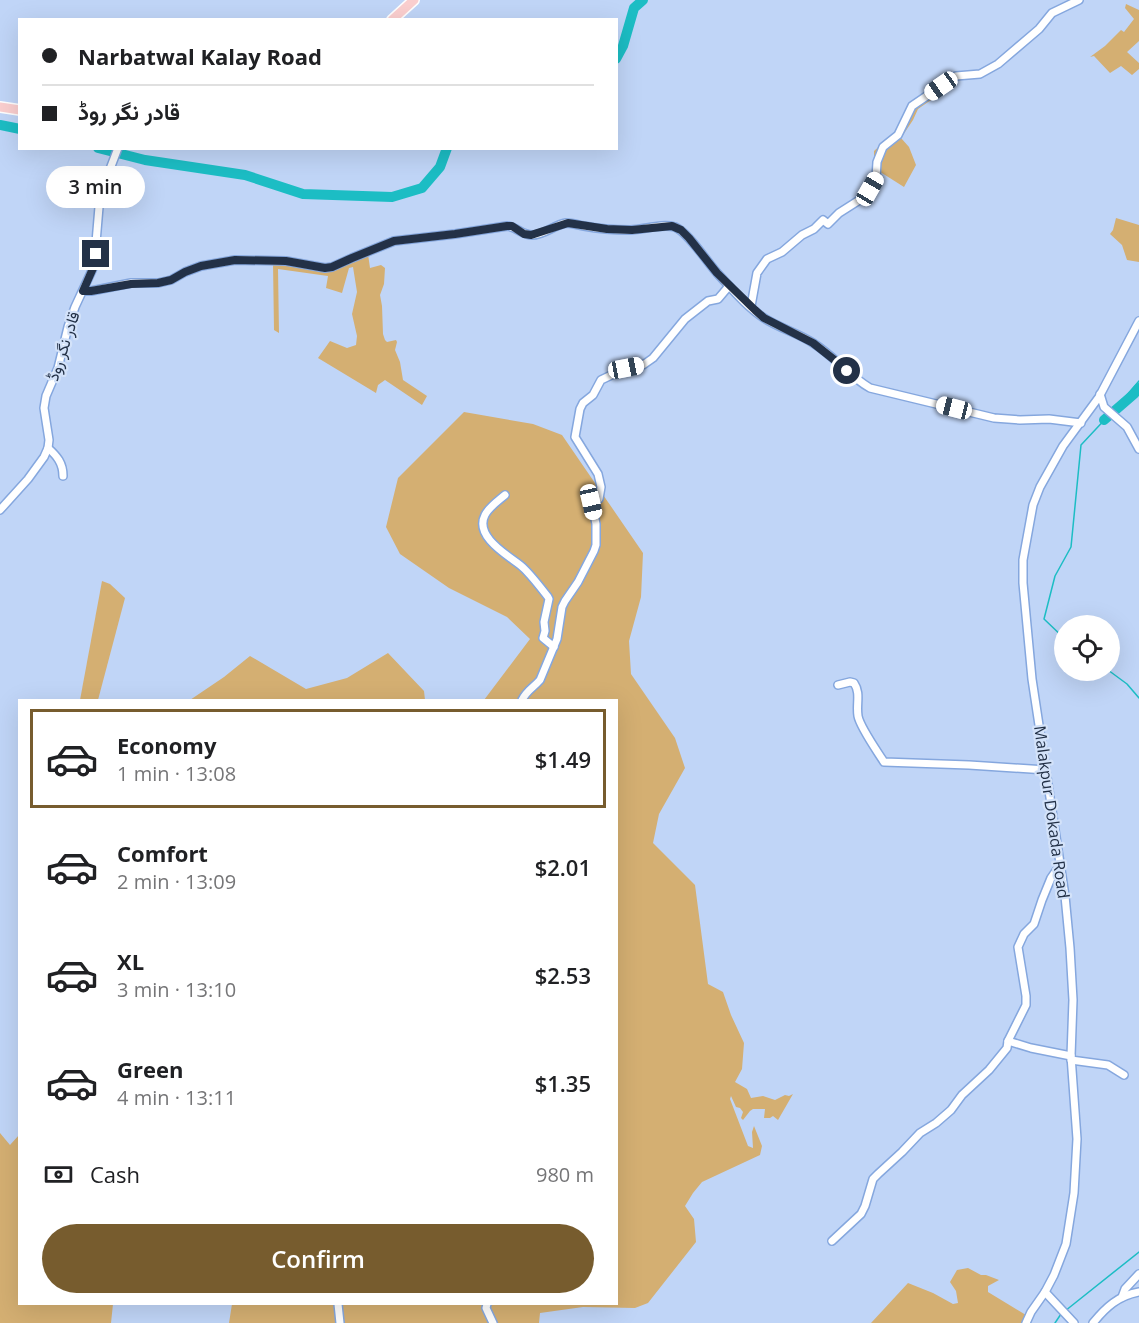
<!DOCTYPE html>
<meta charset="utf-8">
<style>
:root{--surface:#fff;--page:#f6f6f6;--text:#202124;--muted:#757577;--line:#e0e0e0;--accent:#775c2e}
body{margin:0;font-family:"Open Sans",Vazirmatn,sans-serif;background:var(--page);color:var(--text);height:100vh;display:flex;flex-direction:column;font-size:22px;white-space:nowrap}
*{box-sizing:border-box;margin:0}
p{font-size:20px;color:var(--muted)}
.icon{flex:none;width:33px;height:33px;fill:none;stroke:currentColor;stroke-width:2;stroke-linecap:round;stroke-linejoin:round}
.map{position:relative;flex:1;overflow:hidden}
.side{position:absolute;left:18px;top:699px;width:600px;height:606px;display:flex;flex-direction:column;background:var(--surface);border-radius:0px;box-shadow:0 6px 24px #0002}
.side>*{flex:none}
.top-card{position:absolute;left:18px;top:18px;width:600px;height:132px;border-radius:0px;box-shadow:0 6px 24px #0002;display:grid;align-content:center;height:132px;padding:0 24px;background:var(--surface)}
.fabs{position:absolute;left:1054px;top:615px;display:grid;gap:12px}
.fabs a{display:grid;place-items:center;width:66px;height:66px;border-radius:50%;background:var(--surface);box-shadow:0 6px 24px #0002;font-size:30px}
.end{position:absolute;width:27px;height:27px;margin:-14px;border:8px solid #233147;background:#fff;box-shadow:0 0 0 3px #fff}
.from{border-radius:50%}
.bubble{position:absolute;height:42px;border-radius:21px;background:var(--surface);box-shadow:0 6px 24px #0002;font-size:20px;font-weight:600;line-height:42px;text-align:center}
.car{position:absolute;width:18px;height:36px;margin:-18px -9px;border-radius:8px;box-shadow:0 0 4px 2px #0007;background:linear-gradient(#fff 24%,#345 0 40%,#fff 0 76%,#345 0 86%,#fff 0)}
.top-card b{display:flex;align-items:center;gap:21px;height:57px;font-size:22px}
.top-card b+b{border-top:2px solid var(--line)}
.top-card i{width:15px;height:15px;background:var(--text)}
ul{padding:10px 0 0;list-style:none}
li{display:flex;align-items:center;gap:18px;height:99px;margin:0 12px 9px;padding:0 12px;border:3px solid transparent;border-radius:0px}
li div{flex:1}
li b{display:block;font-size:22px}
li em{font-style:normal;font-weight:600}
li.selected{border-color:var(--accent)}
li>.icon{width:54px;height:54px;stroke-width:1.5}
.pay{display:flex;align-items:center;gap:15px;height:66px;padding:0 24px;font-size:22px}
.pay p{margin-inline-start:auto}
.primary-button{display:flex;gap:12px;margin-top:auto;padding:12px 24px}
.primary-button a{flex:1;height:69px;border-radius:36px;background:var(--accent);color:#fff;font-size:24px;font-weight:600;line-height:69px;text-align:center}
.map>svg:first-child{display:block}
</style>
<div class="map">
<svg width="1139" height="1323" viewBox="0 0 1139 1323">
<rect width="100%" height="100%" fill="#c0d5f7"/>
<g fill="#d4af72">
<path d="M1126 4 1139 10V41L1127 52 1139 63V69L1132 75 1121 66 1110 73 1094 56 1090 57 1105 46 1121 30 1124 32 1134 19 1125 8Z"/>
<path d="M932 85 931 100 918 109 913 120 901 138 909 147 916 165 904 187 874 168V151L894 133 911 104Z"/>
<path d="M1116 218 1139 225V262L1127 260 1122 245 1110 234 1113 230Z"/>
<path d="M368 254 370 268 381 265 385 268 384 284 380 295 382 306 383 334 385 340 387 342 396 340 397 342 395 350 400 362 403 380 427 396 422 405 385 380 378 385 376 393 318 358 330 341 347 348 356 345 357 336 352 314 357 292 353 267 349 268 342 293 326 288 328 276 278 269 279 333 274 330 273 263 285 264 326 271Z"/>
<path d="M464 412 533 424 562 435 643 553 641 597 629 641 631 674 675 738 685 768 659 814 653 843 695 885 708 984 723 992 731 1015 744 1043 742 1069 735 1082 747 1089 751 1098 763 1096 775 1100 785 1095 789 1096 793 1094 778 1120 773 1116 770 1118H764L765 1109H753L750 1111 743 1120 741 1118 743 1112 740 1108 736 1107 731 1096 730 1099 748 1146 753 1148 752 1132 754 1126 762 1146 760 1155 702 1182 693 1193 685 1206 694 1219 696 1242 648 1303 635 1308 583 1307 540 1313 539 1323H229L232 1304H616V700H484L530 639 507 617 449 588 400 554 386 527 398 478Z"/>
<path d="M102 581 110 584 125 598 98 700H80Z"/>
<path d="M388 653 424 691 425 700H190L224 677 250 656 306 689 347 678Z"/>
<path d="M0 1133 10 1145 19 1135 20 1304H113L111 1323H0Z"/>
<path d="M968 1268 981 1275H986L999 1280 988 1286V1292L1026 1315 1024 1323H871L908 1283 933 1293 953 1304 958 1303 956 1291 950 1282 957 1270Z"/>
</g>
<g fill="none" stroke-linecap="round" stroke-linejoin="round">
<g stroke="#1cbdc4" stroke-width="1.5">
<path d="M1119 404 1139 381"/>
<path d="M1065 639 1044 619 1055 576 1071 547 1081 445 1110 414"/>
<path d="M1108 670 1127 684 1139 698"/>
<path d="M1065 1311 1139 1252"/>
<path d="M1055 1323 1061 1314"/>
</g>
<g stroke="#1cbdc4" stroke-width="10">
<path d="M616 59 623 46 634 8 643 0"/>
<path d="M0 125 20 129"/>
<path d="M98 148 145 160 245 175 303 194 392 197 422 188 440 167 447 148"/>
<path d="M1104 420 1134 394 1139 388"/>
</g>
<defs>
<g id="minor">
<path d="M83 291H91L131 283H158L171 280 185 272 201 266 235 260 286 261 325 268 332 267 352 258 394 241 455 234 507 226C517 227 522 235 532 235 544 235 554 225 566 223 573 223 578 225 584 226 599 229 615 230 630 230 644 230 661 223 675 227 688 232 707 262 718 274 732 289 747 307 764 318 779 328 798 333 813 343 834 356 849 376 870 388L994 418 1020 420 1049 419 1081 423"/>
<path d="M751 306 757 273 767 259 782 252 802 235 814 229 823 220 828 224 839 213 861 199 870 190 876 178 877 162 883 147 898 135 912 106 956 76 980 74 998 64 1039 29 1052 13 1079 0"/>
<path d="M1100 394 1104 407 1127 427 1139 449"/>
<path d="M48 448C57 456 63 463 63 476"/>
<path d="M505 495C498 501 489 507 485 515 474 536 507 555 520 565 528 571 541 588 548 597L549 599 544 622 545 631 543 638 554 647"/>
<path d="M0 510 28 479 44 457 48 448 49 440 44 408 46 396 58 368 68 327 75 307 94 266 99 207 102 190 118 148"/>
<path d="M838 685 850 682 854 683C861 693 856 704 858 716 860 727 877 751 884 762L969 765 1046 770"/>
<path d="M522 700C527 690 533 688 540 680L557 639 562 607 565 601 578 582 594 551 596 545V524L590 495 591 493 593 497 596 500 599 499 601 487 598 474 575 437 580 409 583 403 593 395 601 380 626 368 643 365 653 358 685 319 708 301 718 299 729 286"/>
<path d="M1008 1041 1031 1048 1071 1056"/>
<path d="M1071 1060 1108 1065 1124 1075"/>
<path d="M832 1241 861 1214 865 1206 873 1179 878 1174 902 1152 920 1133 936 1123 951 1110 962 1095 989 1070 1007 1048 1008 1041 1026 1005V996L1018 947 1024 934 1034 924 1042 900 1051 878 1060 865"/>
<path d="M1045 1292 1074 1323"/>
<path d="M1122 1297 1125 1289 1139 1274"/>
<path d="M338 1304 340 1323"/>
<path d="M487 1304 486 1308 493 1323"/>
<path d="M1026 1323 1031 1312 1045 1292 1054 1275 1066 1244 1074 1193 1077 1139 1071 1056 1073 1000 1070 948 1065 896 1032 679 1023 583V560L1033 505 1040 487 1063 446 1099 397 1139 321"/>
<path d="M1093 1323C1106 1307 1118 1296 1139 1292"/>
</g>
<g id="major">
<path d="M392 20 414 0"/>
<path d="M0 107 20 110"/>
</g>
</defs>
<use href="#minor" stroke="#85a7de" stroke-width="10"/>
<use href="#major" stroke="#fff" stroke-width="12"/>
<use href="#minor" stroke="#fff" stroke-width="7"/>
<use href="#major" stroke="#fbcfcf" stroke-width="9"/>
</g>
<g fill="none" stroke-linecap="round" stroke-linejoin="round">
<path stroke="#233147" stroke-width="8" d="M96 254 94 266 83 291H91L131 284 158 283 171 280 185 272 201 266 235 260 286 261 325 268 332 267 352 258 394 241 455 234 507 226H512L524 234 531 235 568 223 607 229 632 230 672 226 681 230 689 238 717 273 755 310 764 318 813 343 837 362 847 371"/>
</g>
<g text-anchor="middle" stroke-width="4.5" stroke-linejoin="round" paint-order="stroke">
<g font-size="16" fill="#233147" stroke="#d3e2f9">
<text transform="translate(63 346) rotate(-72)" y="6">قادر نگر روڈ</text>
<text transform="translate(1052 812) rotate(82)" y="6">Malakpur Dokada Road</text>
</g>
</g>
</svg>
<div class="fabs">
<a><svg class="icon" aria-label="locate" viewBox="0 0 24 24"><circle cx="12" cy="12" r="6"/><path d="M12 2v4M12 18v4M2 12h4M18 12h4"/></svg></a>
</div>
<i class="end from" style="left:847px;top:371px"></i>
<i class="end" style="left:96px;top:254px"></i>
<div class="bubble" style="left:46px;top:166px;width:99px">3 min</div>
<i class="car" style="left:941px;top:86px;rotate:235deg"></i>
<i class="car" style="left:870px;top:189px;rotate:30deg"></i>
<i class="car" style="left:626px;top:368px;rotate:79deg"></i>
<i class="car" style="left:954px;top:408px;rotate:284deg"></i>
<i class="car" style="left:591px;top:502px;rotate:167deg"></i>
<div class="top-card">
<b><i class="from"></i>Narbatwal Kalay Road</b>
<b><i></i>قادر نگر روڈ</b>
</div>
<section class="side">
<ul>
<li class="selected"><svg class="icon" aria-label="car" viewBox="0 0 24 24"><path d="M5 17H2v-5l4-1 3-4h7l3 4 3 1v5h-3M9 17h6M6 11h13"/><circle cx="7" cy="17" r="2"/><circle cx="17" cy="17" r="2"/></svg><div><b>Economy</b><p>1 min · 13:08</p></div><em>$1.49</em></li>
<li><svg class="icon" aria-label="car" viewBox="0 0 24 24"><path d="M5 17H2v-5l4-1 3-4h7l3 4 3 1v5h-3M9 17h6M6 11h13"/><circle cx="7" cy="17" r="2"/><circle cx="17" cy="17" r="2"/></svg><div><b>Comfort</b><p>2 min · 13:09</p></div><em>$2.01</em></li>
<li><svg class="icon" aria-label="car" viewBox="0 0 24 24"><path d="M5 17H2v-5l4-1 3-4h7l3 4 3 1v5h-3M9 17h6M6 11h13"/><circle cx="7" cy="17" r="2"/><circle cx="17" cy="17" r="2"/></svg><div><b>XL</b><p>3 min · 13:10</p></div><em>$2.53</em></li>
<li><svg class="icon" aria-label="car" viewBox="0 0 24 24"><path d="M5 17H2v-5l4-1 3-4h7l3 4 3 1v5h-3M9 17h6M6 11h13"/><circle cx="7" cy="17" r="2"/><circle cx="17" cy="17" r="2"/></svg><div><b>Green</b><p>4 min · 13:11</p></div><em>$1.35</em></li>
</ul>
<div class="pay"><svg class="icon" aria-label="cash" viewBox="0 0 24 24"><path d="M3 7h18v10H3z"/><circle cx="12" cy="12" r="2"/></svg>Cash<p>980 m</p></div>
<div class="primary-button"><a>Confirm</a></div>
</section>
</div>
